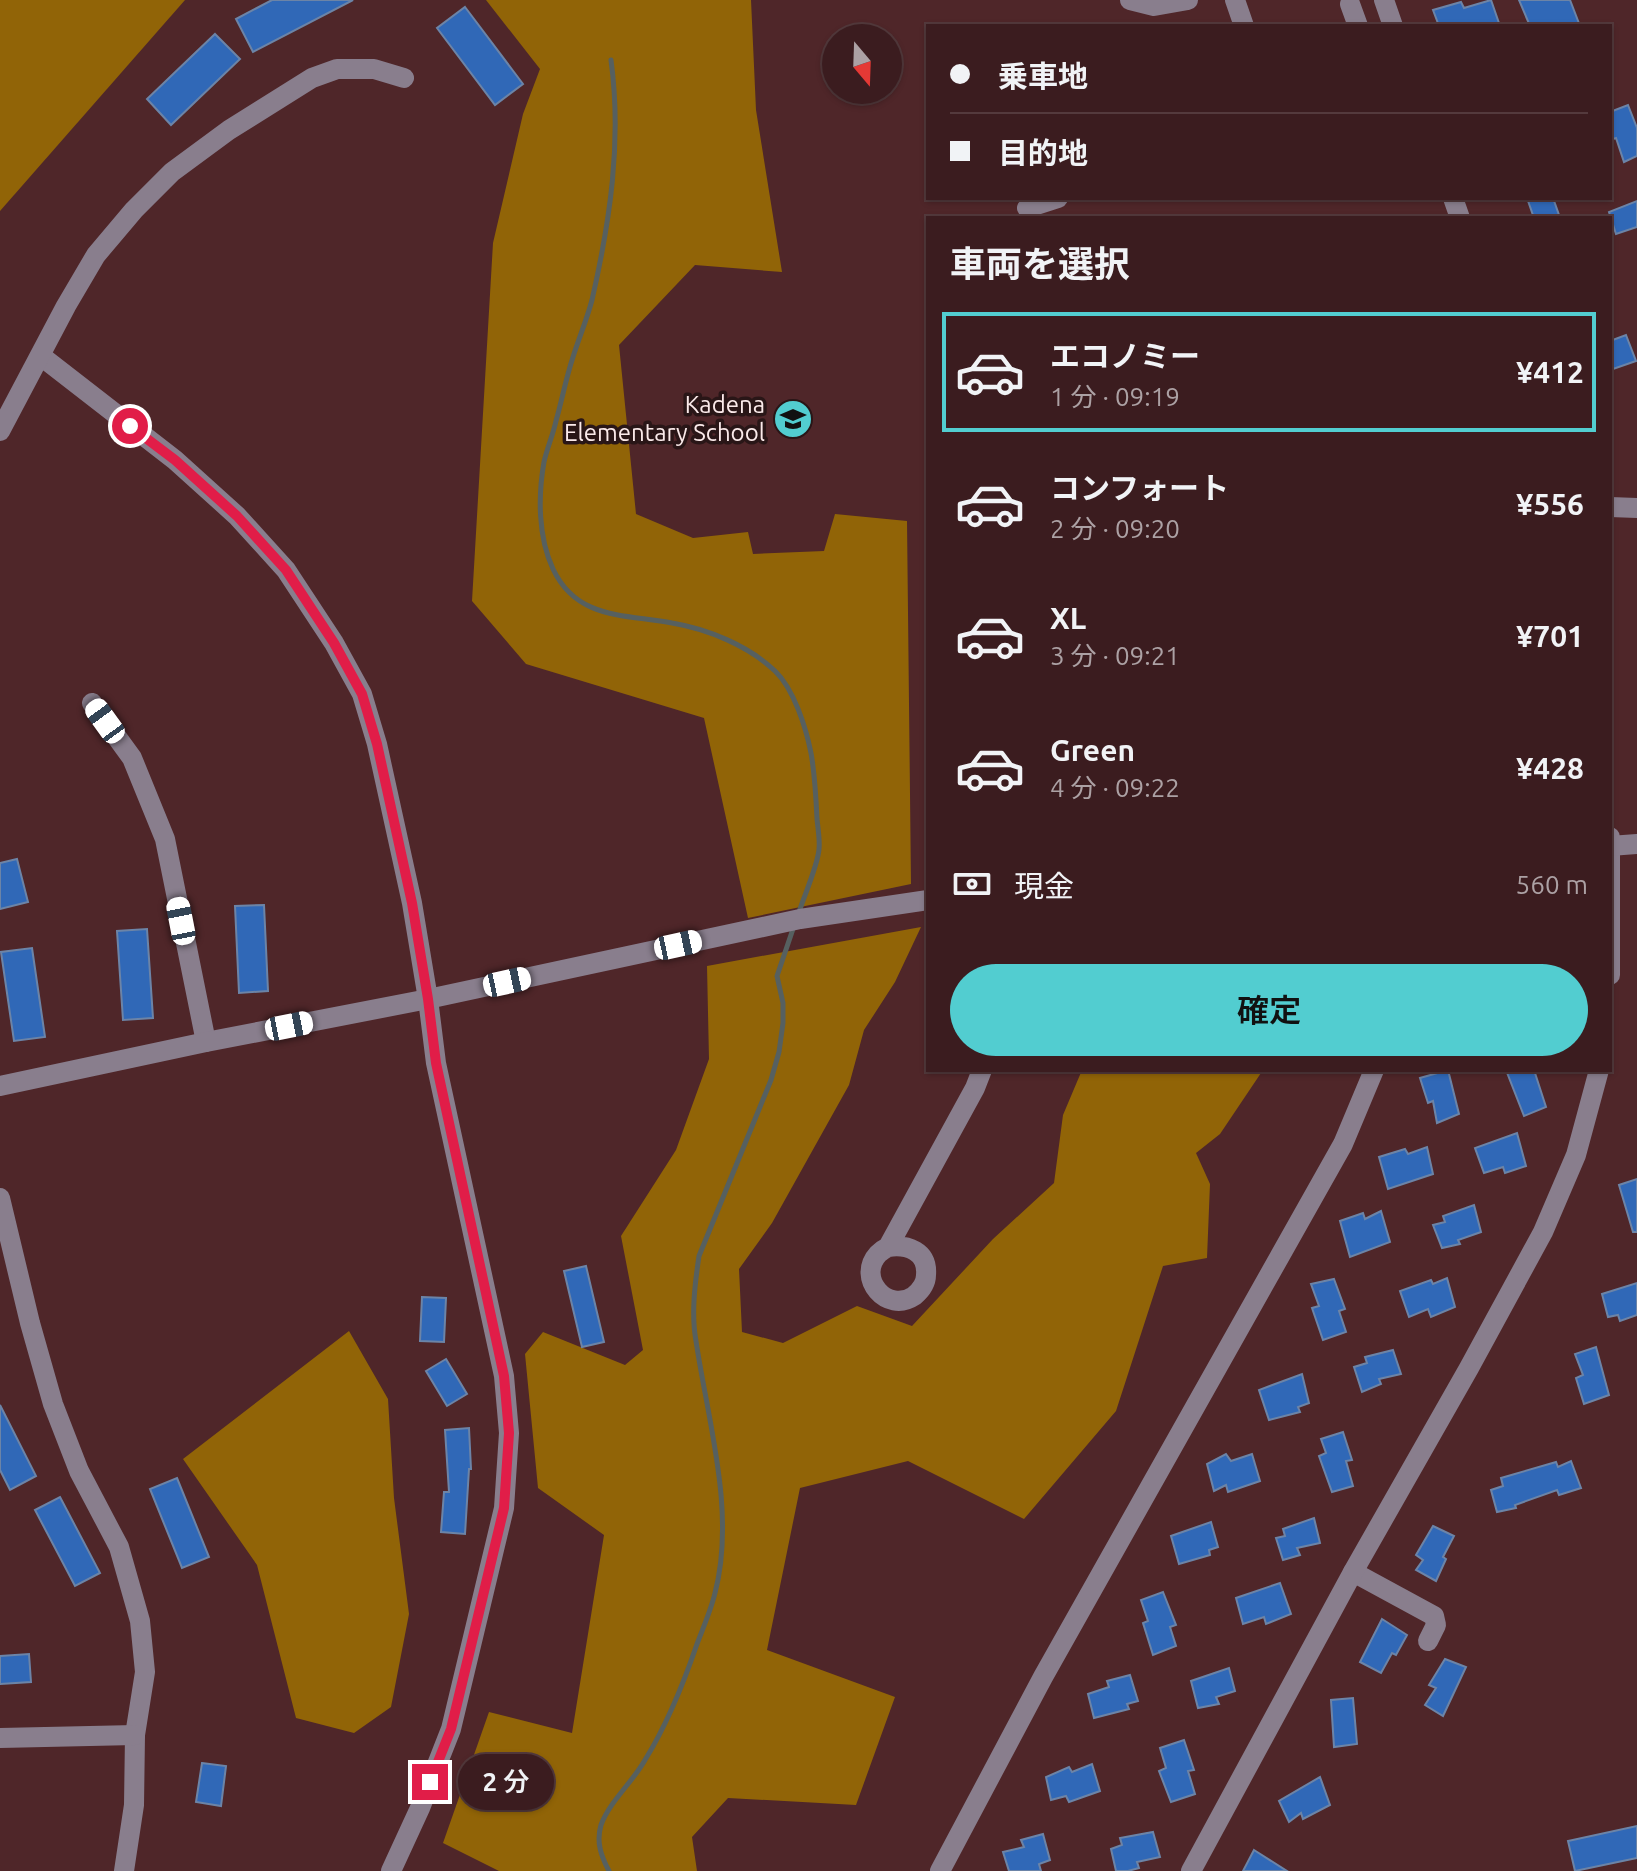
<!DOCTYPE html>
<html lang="ja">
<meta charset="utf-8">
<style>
:root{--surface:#3b1c1f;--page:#422528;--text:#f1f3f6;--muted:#aca1a4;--line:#543a3d;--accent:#52cdd0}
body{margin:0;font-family:Ubuntu,"Noto Sans JP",sans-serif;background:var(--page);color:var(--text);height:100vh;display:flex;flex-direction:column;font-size:30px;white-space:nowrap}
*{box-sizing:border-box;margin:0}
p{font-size:26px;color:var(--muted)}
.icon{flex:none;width:44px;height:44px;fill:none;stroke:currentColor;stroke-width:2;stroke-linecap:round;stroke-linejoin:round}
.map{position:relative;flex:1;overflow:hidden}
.sheet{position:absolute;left:926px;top:216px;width:686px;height:856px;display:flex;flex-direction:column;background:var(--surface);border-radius:0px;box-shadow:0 2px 6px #0004,0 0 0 2px var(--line)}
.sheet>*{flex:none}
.banner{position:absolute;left:926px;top:24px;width:686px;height:176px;border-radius:0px;box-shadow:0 2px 6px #0004,0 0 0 2px var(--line);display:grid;align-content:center;height:176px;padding:0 24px;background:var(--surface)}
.needle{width:52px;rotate:161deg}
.buttons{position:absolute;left:822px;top:24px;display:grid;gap:16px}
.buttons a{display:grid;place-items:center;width:80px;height:80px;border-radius:50%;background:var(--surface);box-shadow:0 2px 6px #0004,0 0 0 2px var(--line);font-size:40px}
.end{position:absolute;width:36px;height:36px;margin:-18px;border:10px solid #e11d48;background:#fff;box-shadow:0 0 0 4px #fff}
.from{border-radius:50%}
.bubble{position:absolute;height:56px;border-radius:28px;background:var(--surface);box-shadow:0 2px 6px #0004,0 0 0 2px var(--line);font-size:26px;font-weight:600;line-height:56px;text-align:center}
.car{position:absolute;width:24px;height:48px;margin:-24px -12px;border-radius:10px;box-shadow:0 0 6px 2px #0007;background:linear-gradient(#fff 24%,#345 0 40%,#fff 0 76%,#345 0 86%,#fff 0)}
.banner b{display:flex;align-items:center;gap:28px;height:76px;font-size:30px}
.banner b+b{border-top:2px solid var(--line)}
.banner i{width:20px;height:20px;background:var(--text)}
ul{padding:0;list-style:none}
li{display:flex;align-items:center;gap:24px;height:120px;margin:0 16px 12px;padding:0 8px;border:4px solid transparent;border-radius:0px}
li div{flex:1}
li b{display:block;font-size:30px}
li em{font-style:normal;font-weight:600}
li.selected{border-color:var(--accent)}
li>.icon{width:72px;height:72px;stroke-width:1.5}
h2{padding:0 24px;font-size:36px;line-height:96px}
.pay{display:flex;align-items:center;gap:20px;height:88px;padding:0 24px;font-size:30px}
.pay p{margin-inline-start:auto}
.action{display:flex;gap:16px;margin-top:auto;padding:16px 24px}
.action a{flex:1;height:92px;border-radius:48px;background:var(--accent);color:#111;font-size:32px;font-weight:600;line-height:92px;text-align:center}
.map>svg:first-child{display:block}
</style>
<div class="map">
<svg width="1637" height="1871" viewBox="0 0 1637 1871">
<rect width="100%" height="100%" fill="#4f2629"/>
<g fill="#916407">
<path d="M0 0H185L0 211Z"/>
<path d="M486 0H751L756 110 782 272 695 265 619 345 636 514 693 538 748 532 753 554 824 551 835 514 907 521 911 884 748 918 704 718 526 664 472 601 493 243 523 114 540 69Z"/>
<path d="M921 927 895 982 864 1030 849 1085 772 1223 739 1269 742 1332 783 1343 857 1306 912 1326 993 1239 1054 1183 1063 1115 1082 1070H1263L1220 1134 1196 1153 1210 1184 1207 1258 1163 1266 1116 1411 1024 1519 908 1461 800 1488 767 1650 895 1697 856 1805 728 1798 692 1837 697 1871H499L443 1843 489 1712 572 1733 604 1535 538 1488 525 1354 543 1332 625 1365 643 1350 621 1236 676 1150 709 1059 707 966Z"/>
<path d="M349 1331 388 1399 394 1498 409 1614 391 1707 354 1733 296 1718 257 1565 183 1459Z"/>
</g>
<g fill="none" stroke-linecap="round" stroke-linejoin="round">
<g stroke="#566060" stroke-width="5">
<path d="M611 60C622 141 610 221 592 300 587 319 579 338 573 357 566 378 562 400 556 421 553 435 547 448 544 462 538 496 538 537 553 569 577 620 625 614 672 623 708 629 749 646 775 671 794 689 806 728 811 753 815 775 816 797 817 819 818 829 820 840 819 849 818 865 804 896 799 912"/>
<path d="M609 1871C601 1856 596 1842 601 1825 610 1801 632 1783 645 1760 668 1723 683 1685 697 1644 703 1628 711 1610 715 1593 736 1512 708 1422 696 1341 691 1314 695 1283 699 1256L771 1080 779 1052 783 1023V1003L777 976 794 926"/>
</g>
</g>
<g fill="#3068b7" stroke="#6c84a7" stroke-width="2">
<path d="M272 0H353L253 52 236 19Z"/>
<path d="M1491 0 1500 26H1439L1433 10 1461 2 1464 8Z"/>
<path d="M1519 0H1570L1580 26H1530Z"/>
<path d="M465 7 523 84 495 105 437 28Z"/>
<path d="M215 34 240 59 171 125 147 99Z"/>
<path d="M1628 105 1637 128V156L1624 162 1616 138 1610 140V112Z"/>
<path d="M1527 198H1553L1559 215 1551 218H1534Z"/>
<path d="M1637 201V227L1616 234 1609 212Z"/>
<path d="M1626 335 1636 361 1613 369 1610 362V341Z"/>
<path d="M17 859 28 902 0 909V863Z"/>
<path d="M264 905 268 991 239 993 235 906Z"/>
<path d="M147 929 153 1018 123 1020 117 931Z"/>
<path d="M32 948 45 1037 14 1041 1 952Z"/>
<path d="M1448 1070 1459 1114 1437 1123 1433 1101 1428 1103 1420 1078Z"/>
<path d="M1506 1070H1534L1546 1107 1524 1116Z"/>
<path d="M1517 1133 1526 1166 1505 1173 1503 1167 1484 1173 1475 1148Z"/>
<path d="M1427 1147 1433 1174 1388 1189 1379 1157 1405 1149 1408 1154Z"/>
<path d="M1637 1179V1232H1633L1619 1185Z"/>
<path d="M1474 1205 1481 1232 1458 1240 1460 1244 1442 1248 1433 1225 1445 1222 1443 1216Z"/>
<path d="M1381 1211 1390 1242 1350 1257 1340 1221 1363 1213 1365 1219Z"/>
<path d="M586 1266 604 1342 582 1347 564 1271Z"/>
<path d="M1447 1278 1455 1307 1431 1317 1428 1309 1409 1317 1400 1291 1431 1280 1433 1284Z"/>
<path d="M1334 1279 1345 1309 1339 1311 1346 1332 1323 1340 1312 1308 1319 1306 1311 1284Z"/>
<path d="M1637 1283V1315L1620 1321 1618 1315 1608 1317 1602 1294Z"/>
<path d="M422 1297 446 1298 444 1342 420 1341Z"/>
<path d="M1596 1347 1609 1395 1584 1404 1576 1378 1583 1375 1575 1354Z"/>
<path d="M1393 1350 1401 1374 1379 1379 1381 1384 1362 1392 1354 1367 1367 1363 1365 1357Z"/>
<path d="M446 1359 467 1394 447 1406 426 1371Z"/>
<path d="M1302 1374 1309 1403 1298 1407 1300 1412 1269 1420 1259 1390Z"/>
<path d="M0 1405 36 1476 10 1490 0 1470Z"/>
<path d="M469 1428 471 1469H469L465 1534 441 1532 444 1492H449L445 1430Z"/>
<path d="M1343 1432 1352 1460 1346 1461 1353 1486 1332 1492 1319 1456 1326 1453 1321 1439Z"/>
<path d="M1226 1454 1231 1461 1252 1454 1260 1481 1228 1492 1226 1485 1214 1491 1207 1464Z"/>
<path d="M1571 1461 1581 1488 1559 1495 1557 1490 1515 1505 1516 1508 1497 1512 1491 1490 1503 1486 1501 1478 1556 1462 1558 1467Z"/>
<path d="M177 1478 209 1557 182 1568 150 1489Z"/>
<path d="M60 1497 100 1573 75 1586 35 1510Z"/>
<path d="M1314 1518 1320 1543 1297 1548 1300 1555 1283 1560 1276 1538 1285 1536 1283 1529Z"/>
<path d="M1211 1522 1218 1547 1209 1550 1210 1555 1179 1564 1171 1536Z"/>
<path d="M1433 1526 1454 1536 1443 1557 1446 1559 1436 1581 1416 1570 1423 1560 1416 1555Z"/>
<path d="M1280 1583 1291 1614 1266 1624 1264 1617 1243 1624 1236 1598Z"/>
<path d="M1163 1592 1176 1625 1170 1627 1176 1646 1153 1655 1143 1623 1148 1621 1141 1600Z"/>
<path d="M1382 1619 1407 1635 1396 1655 1392 1653 1381 1673 1360 1662Z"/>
<path d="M29 1654 31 1682 0 1684V1656Z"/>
<path d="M1445 1659 1466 1667 1443 1716 1425 1705 1436 1688 1429 1685Z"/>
<path d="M1229 1668 1235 1691 1216 1697 1219 1704 1198 1708 1191 1681Z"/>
<path d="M1130 1675 1138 1701 1127 1704 1129 1709 1094 1718 1088 1694 1109 1687 1107 1681Z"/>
<path d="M1353 1698 1357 1744 1334 1747 1331 1700Z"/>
<path d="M1184 1740 1194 1770 1188 1771 1195 1794 1171 1802 1159 1771 1166 1768 1160 1748Z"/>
<path d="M202 1763 226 1766 221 1806 196 1802Z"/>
<path d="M1092 1764 1100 1791 1069 1802 1066 1796 1051 1800 1046 1777 1069 1767 1072 1772Z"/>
<path d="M1320 1777 1330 1805 1303 1819 1301 1813 1289 1822 1279 1801Z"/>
<path d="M1637 1826V1858L1575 1871 1568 1841Z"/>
<path d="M1153 1832 1160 1857 1137 1862 1139 1868 1128 1871H1116L1111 1849 1122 1845 1120 1838Z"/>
<path d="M1043 1834 1050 1860 1039 1864 1041 1871H1009L1003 1852 1024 1847 1021 1840Z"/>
<path d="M1254 1850 1287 1871H1243Z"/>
</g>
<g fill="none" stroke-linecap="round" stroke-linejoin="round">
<g stroke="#897e8d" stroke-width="20">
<path d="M1130 0 1154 6 1188 0"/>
<path d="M1235 0 1244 26"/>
<path d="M1384 0 1393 26"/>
<path d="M1350 4 1358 26"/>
<path d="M1453 198 1460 218"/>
<path d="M1027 208 1058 198"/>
<path d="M41 356 175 460 237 516 286 570 334 643 362 694 377 744 412 903 428 999 436 1063 504 1376 509 1433 504 1508 451 1729 420 1808 391 1871"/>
<path d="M0 431 66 306 96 255 134 210 172 172 229 130 312 78 337 69H374L404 78"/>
<path d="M1610 507 1637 508"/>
<path d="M92 703 132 758 165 839 206 1042"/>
<path d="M1610 837V975"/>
<path d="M1610 846 1637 844"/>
<path d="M0 1086 206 1042 428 999 800 919 928 900"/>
<path d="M0 1198 30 1323 53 1404 79 1471 119 1547 140 1621 145 1672 135 1735 134 1805 124 1871"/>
<path d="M888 1247C907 1244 928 1251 926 1275 926 1284 920 1291 914 1296 887 1314 856 1278 878 1254 881 1251 884 1249 888 1247L975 1088 982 1070"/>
<path d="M1353 1572 1434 1616 1436 1625 1428 1641"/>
<path d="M0 1738 135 1735"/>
<path d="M940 1871 1043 1677 1343 1144 1374 1070"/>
<path d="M1191 1871 1353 1572 1469 1368 1543 1232 1576 1155 1599 1070"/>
</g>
</g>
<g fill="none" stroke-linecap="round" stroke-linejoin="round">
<path stroke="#e11d48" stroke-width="10" d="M130 426 175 460 237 516 286 570 334 643 362 694 377 744 412 903 428 999 436 1063 504 1376 509 1433 504 1508 451 1729 430 1782"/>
</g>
<defs>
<symbol id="school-disc" viewBox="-11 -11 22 22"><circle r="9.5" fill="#52cdd0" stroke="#291617"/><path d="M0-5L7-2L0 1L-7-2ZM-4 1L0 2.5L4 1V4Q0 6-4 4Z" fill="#111"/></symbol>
</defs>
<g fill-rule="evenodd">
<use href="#school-disc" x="771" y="397" width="44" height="44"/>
</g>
<g text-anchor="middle" stroke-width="7" stroke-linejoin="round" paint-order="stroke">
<g font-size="24" fill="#fbeaea" stroke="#291617" text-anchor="end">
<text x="765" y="413">Kadena<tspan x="765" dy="28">Elementary School</tspan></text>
</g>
</g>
</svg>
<div class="buttons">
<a><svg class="needle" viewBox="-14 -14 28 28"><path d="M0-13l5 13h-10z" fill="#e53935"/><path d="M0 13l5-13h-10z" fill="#aca1a4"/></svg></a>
</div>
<i class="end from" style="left:130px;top:426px"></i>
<i class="end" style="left:430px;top:1782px"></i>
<div class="bubble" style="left:458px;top:1754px;width:96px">2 分</div>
<i class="car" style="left:105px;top:721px;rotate:324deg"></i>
<i class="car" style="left:181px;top:921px;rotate:349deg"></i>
<i class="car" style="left:678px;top:945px;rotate:78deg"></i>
<i class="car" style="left:507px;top:982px;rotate:78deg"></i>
<i class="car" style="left:289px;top:1026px;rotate:79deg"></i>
<div class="banner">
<b><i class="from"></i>乗車地</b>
<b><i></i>目的地</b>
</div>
<section class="sheet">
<h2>車両を選択</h2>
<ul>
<li class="selected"><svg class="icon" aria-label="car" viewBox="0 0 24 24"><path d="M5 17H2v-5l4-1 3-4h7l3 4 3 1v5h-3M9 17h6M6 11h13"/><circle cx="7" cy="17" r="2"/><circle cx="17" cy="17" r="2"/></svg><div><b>エコノミー</b><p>1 分 · 09:19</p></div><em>¥412</em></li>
<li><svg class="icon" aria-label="car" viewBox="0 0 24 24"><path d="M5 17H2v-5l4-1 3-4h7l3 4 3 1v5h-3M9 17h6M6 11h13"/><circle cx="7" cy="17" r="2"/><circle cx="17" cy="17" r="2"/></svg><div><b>コンフォート</b><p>2 分 · 09:20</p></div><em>¥556</em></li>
<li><svg class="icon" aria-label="car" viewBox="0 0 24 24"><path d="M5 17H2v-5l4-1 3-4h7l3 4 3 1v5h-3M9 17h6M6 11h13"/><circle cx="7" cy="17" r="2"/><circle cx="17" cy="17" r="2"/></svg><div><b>XL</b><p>3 分 · 09:21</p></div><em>¥701</em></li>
<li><svg class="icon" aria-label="car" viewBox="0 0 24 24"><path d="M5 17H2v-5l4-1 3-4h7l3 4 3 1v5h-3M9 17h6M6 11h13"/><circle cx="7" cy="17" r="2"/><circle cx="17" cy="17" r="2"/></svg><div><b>Green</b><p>4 分 · 09:22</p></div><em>¥428</em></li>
</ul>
<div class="pay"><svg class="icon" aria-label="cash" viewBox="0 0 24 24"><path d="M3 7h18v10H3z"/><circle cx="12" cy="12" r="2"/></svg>現金<p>560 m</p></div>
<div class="action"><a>確定</a></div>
</section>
</div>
